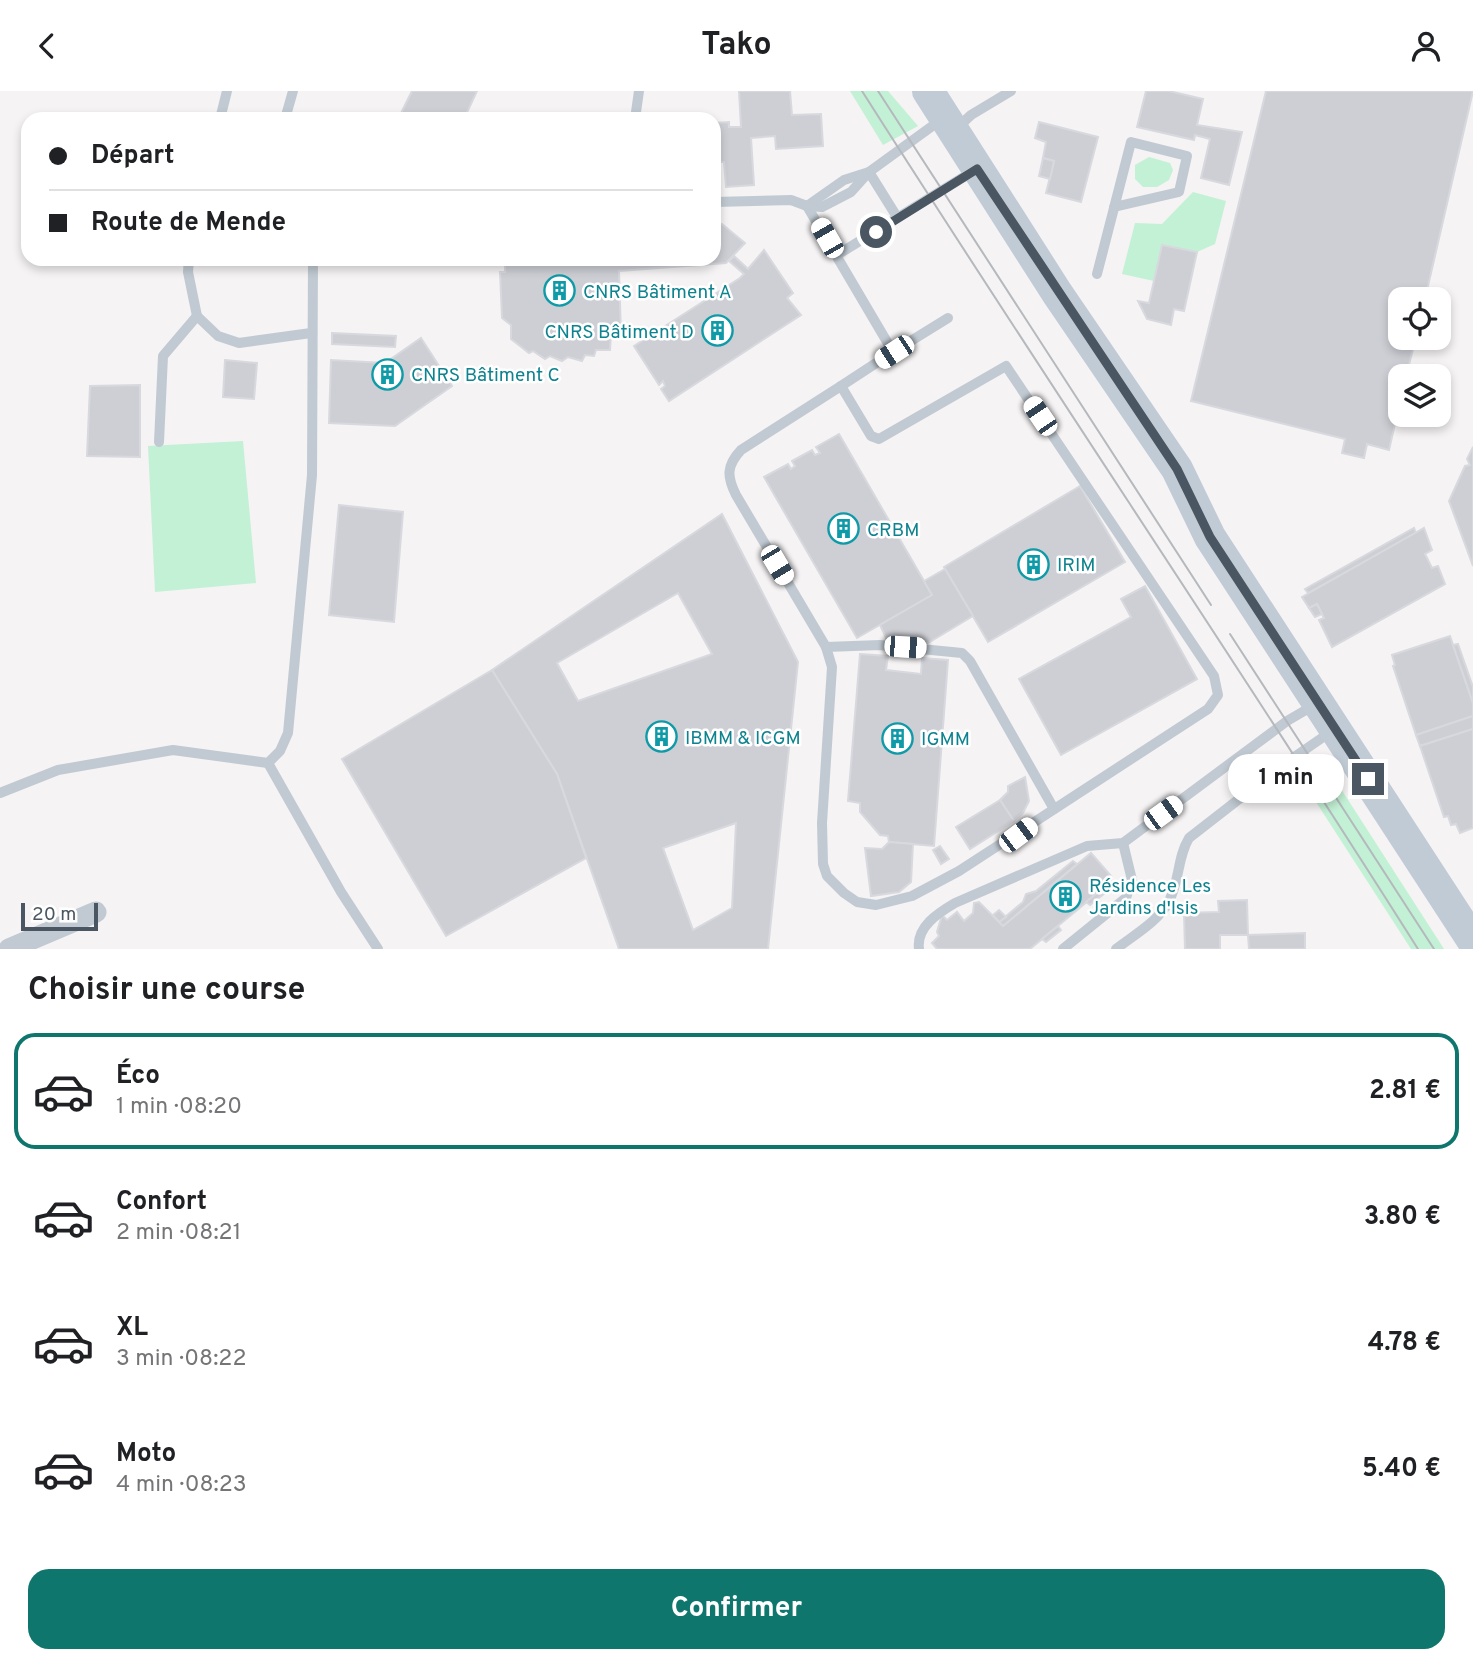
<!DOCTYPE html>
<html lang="fr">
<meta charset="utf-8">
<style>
:root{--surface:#fff;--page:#f2f2f2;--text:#202124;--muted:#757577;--line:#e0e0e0;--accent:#0f766e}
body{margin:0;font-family:Overpass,sans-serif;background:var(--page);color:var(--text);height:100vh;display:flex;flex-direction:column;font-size:26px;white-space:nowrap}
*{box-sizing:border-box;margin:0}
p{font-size:23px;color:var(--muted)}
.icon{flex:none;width:38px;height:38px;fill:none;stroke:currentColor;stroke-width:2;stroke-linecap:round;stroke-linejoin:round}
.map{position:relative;height:858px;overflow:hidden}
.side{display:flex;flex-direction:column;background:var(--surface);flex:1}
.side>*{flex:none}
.hud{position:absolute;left:21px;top:21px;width:700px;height:154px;border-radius:21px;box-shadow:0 4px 10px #0003;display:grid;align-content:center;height:154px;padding:0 28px;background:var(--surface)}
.tools{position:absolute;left:1388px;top:196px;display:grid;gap:14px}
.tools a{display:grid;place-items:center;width:63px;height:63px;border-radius:14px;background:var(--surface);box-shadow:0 4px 10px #0003;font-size:35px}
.scale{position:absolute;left:21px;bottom:18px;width:77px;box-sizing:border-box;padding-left:7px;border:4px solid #4a5661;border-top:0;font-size:19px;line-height:24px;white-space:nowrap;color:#4a5661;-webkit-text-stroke:5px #fff;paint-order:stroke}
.end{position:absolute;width:32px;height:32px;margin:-16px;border:9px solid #4a5661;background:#fff;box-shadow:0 0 0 4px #fff}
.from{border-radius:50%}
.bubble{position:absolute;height:49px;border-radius:21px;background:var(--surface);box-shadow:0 4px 10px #0003;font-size:23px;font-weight:700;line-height:49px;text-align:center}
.car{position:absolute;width:21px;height:42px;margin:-21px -10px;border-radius:9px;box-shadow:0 0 5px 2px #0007;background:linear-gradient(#fff 24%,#345 0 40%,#fff 0 76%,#345 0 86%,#fff 0)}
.hud b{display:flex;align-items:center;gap:24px;height:66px;font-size:26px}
.hud b+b{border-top:2px solid var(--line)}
.hud i{width:18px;height:18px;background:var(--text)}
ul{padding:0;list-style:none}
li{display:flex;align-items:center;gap:21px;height:116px;margin:0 14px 10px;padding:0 14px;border:4px solid transparent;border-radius:21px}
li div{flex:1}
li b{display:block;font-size:26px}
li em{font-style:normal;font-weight:700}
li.active{border-color:var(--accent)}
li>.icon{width:63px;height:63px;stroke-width:1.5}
h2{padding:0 28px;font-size:32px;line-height:84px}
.button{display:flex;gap:14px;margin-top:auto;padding:14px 28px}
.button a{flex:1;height:80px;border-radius:21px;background:var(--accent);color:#fff;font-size:28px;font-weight:700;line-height:80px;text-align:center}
header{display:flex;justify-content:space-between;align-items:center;height:91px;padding:0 28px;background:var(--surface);font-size:32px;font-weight:700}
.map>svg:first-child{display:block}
</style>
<header><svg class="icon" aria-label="back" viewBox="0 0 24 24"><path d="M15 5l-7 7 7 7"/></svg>Tako<svg class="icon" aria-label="person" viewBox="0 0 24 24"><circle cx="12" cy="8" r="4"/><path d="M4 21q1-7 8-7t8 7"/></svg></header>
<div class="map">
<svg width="1473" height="858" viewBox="0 0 1473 858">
<rect width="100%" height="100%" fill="#f5f3f3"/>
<g fill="#c3f1d5">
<path d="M850 0H888L918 35 883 54Z"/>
<path d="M1149 66 1170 72 1173 79 1169 89 1157 96H1143L1135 88V74Z"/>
<path d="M1193 101 1226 110 1215 153 1197 161 1162 154 1154 190 1122 183 1135 132 1162 133Z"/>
<path d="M243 350 256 492 155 501 148 355Z"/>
<path d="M1332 684 1444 858H1411L1307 697Z"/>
</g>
<g fill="#cdcfd5" stroke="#d7d9de" stroke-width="2" fill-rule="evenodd">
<path d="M412 0H477L464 28H398Z"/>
<path d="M739 0H790L792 24 821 23 823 55 776 58 775 45 751 47 754 94 726 96 724 71H714V32L729 31V36H741Z"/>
<path d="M1146 0H1169L1203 8 1197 34 1242 41 1229 94 1201 87 1210 48 1195 44 1194 49 1137 36Z"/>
<path d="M1266 0H1473L1425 208H1400V247H1416L1406 285H1400V311L1389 359 1367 353 1364 367 1342 362 1345 348 1191 310Z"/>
<path d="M1039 31 1098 46 1081 111 1046 102 1054 70 1043 67 1046 51 1035 47Z"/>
<path d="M1043 67 1054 70 1050 88 1039 85Z"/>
<path d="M722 133 745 152 726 172 619 180 621 243H611L610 259H596L594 265 585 264 582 270 568 266 562 270 550 265 545 268 533 260 529 262 511 248V234L502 227 500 181H505V168H714V134Z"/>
<path d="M1162 154 1197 161 1184 220 1174 218 1171 234 1147 228 1138 210 1149 212Z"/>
<path d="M764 159 793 202 787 207 801 224 669 310 661 298 665 295 663 290 659 294 634 255 740 187 744 183 729 170 734 165 748 178Z"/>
<path d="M332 242 396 245 395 256 332 253Z"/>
<path d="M421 247 452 295 395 335 329 332 331 269 385 272Z"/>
<path d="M225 269 257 272 254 308 223 306Z"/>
<path d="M140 294V366L87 365 90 295Z"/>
<path d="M839 343 932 504 857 547 764 386 788 373 791 378 795 375 792 370 812 359 815 364 820 362 816 356Z"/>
<path d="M1473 356V475L1449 410 1465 375 1470 374 1467 368Z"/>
<path d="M1080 395 1125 471 988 551 944 476Z"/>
<path d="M339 414 403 421 394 531 329 524Z"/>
<path d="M722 423 798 571 768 858H619L557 683 492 579ZM678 502 712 563 578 610 557 572ZM736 732 732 817 693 839 663 757Z"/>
<path d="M1414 437 1416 442 1308 502 1305 498Z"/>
<path d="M1424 437 1432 459 1425 463 1432 477 1438 475 1445 493 1332 556 1319 529 1324 527 1317 513 1309 517 1302 506Z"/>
<path d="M945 478 973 525 928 552 887 549 880 534 932 504 924 490Z"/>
<path d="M1145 495 1197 588 1061 664 1019 588 1131 526 1121 508Z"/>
<path d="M1317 513 1322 523 1315 526 1309 517Z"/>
<path d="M1450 545 1473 612V625L1416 644 1393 575 1395 574 1392 564Z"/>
<path d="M1458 553 1473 596V612L1453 554Z"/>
<path d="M860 563 888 565 886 579 921 583 922 567 948 569 934 755 889 751 888 745 880 744 860 721V712L848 710Z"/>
<path d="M492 579 557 683 586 767 446 845 342 668Z"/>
<path d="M1473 625V638L1420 655 1416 644Z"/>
<path d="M1473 638V737L1460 742 1456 733 1451 734 1448 725 1444 726 1420 655Z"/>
<path d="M1025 686 1029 710 1023 722 1014 730 1000 709 1008 701V695Z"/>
<path d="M1000 709 1014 730 970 758 956 736Z"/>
<path d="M889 751 913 753 911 791 899 801 871 805 865 757 882 758Z"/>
<path d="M940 755 949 768 941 773 933 759Z"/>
<path d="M1091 762 1112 786 1111 791 1030 858H937L932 852 939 845 937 841 942 824 947 829 957 821 964 830 973 822 974 812 979 811 1003 835Z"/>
<path d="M1073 770 1077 773 1003 835 999 831 1023 811 1026 803 1036 800Z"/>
<path d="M1107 794 1110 798 1090 814 1086 811Z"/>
<path d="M1247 809 1248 844H1220V858H1185L1184 822 1219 821 1218 810Z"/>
<path d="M999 819 1006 826 999 831 993 824Z"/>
<path d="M1058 835 1061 839 1046 851 1042 848Z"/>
<path d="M1305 842V858H1249L1248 844Z"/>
</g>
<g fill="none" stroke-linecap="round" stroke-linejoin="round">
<g stroke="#c1cad2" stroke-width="10">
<path d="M220 28 227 0"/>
<path d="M285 28 293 0"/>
<path d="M635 28 639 0"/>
<path d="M956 38 971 24 1011 0"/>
<path d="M714 111 791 109 807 115 822 116 851 101 869 81 897 126"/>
<path d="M807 115 893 261 841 295"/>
<path d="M807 115 844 89 869 81 942 28"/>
<path d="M837 164 975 79"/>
<path d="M189 168 188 181 197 225"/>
<path d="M1097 183 1131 51 1187 65 1179 101 1114 116"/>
<path d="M893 261 948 227"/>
<path d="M1006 275 1214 585 1218 604 1208 618 959 780 912 805 876 814 857 811 844 802 827 785 823 773 822 732 832 576 826 556 736 404C727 386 726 375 741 359L841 295 871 345 879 348Z"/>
<path d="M159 351 163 265 197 225 218 245 239 252 311 242"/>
<path d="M826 556 880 554 962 562 970 570 1054 718"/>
<path d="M268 672 341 801 378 858"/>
<path d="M0 702 58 679 173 659 268 672 280 660 288 642 312 384 313 168"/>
<path d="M919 858C916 836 938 822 955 812L1087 755 1123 752 1287 630 1316 613"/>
<path d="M1063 858 1126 807 1132 789 1123 752"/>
<path d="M1116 858C1134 844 1159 830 1169 810 1180 789 1177 767 1189 747L1284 673 1332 640"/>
</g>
<path stroke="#c1cad2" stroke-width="21" d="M9 858 96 821"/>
<path stroke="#c1cbd6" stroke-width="32" d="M928 0 1057 202 1177 378 1210 446 1473 850"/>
<g stroke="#b5b8bd" stroke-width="2">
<path d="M862 0C1045 288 1236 570 1418 858"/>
<path d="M878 0 1211 514"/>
<path d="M1230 543 1434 858"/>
</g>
</g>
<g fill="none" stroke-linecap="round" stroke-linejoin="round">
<path stroke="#4a5661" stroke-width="9" d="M876 141 977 78 1177 378 1210 446 1368 688"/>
</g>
<defs>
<symbol id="building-ring" viewBox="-11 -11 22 22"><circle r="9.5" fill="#fff" stroke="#0f9aa8" stroke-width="1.5"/><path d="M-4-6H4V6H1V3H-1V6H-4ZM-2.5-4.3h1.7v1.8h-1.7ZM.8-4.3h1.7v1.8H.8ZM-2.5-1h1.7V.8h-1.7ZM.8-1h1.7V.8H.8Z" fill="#0f9aa8"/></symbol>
</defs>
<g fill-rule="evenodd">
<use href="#building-ring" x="542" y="182" width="35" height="35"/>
<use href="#building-ring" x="700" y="222" width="35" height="35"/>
<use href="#building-ring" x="370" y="266" width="35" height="35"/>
<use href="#building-ring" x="826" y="420" width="35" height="35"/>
<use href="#building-ring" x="1016" y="456" width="35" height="35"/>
<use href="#building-ring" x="644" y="628" width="35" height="35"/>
<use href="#building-ring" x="880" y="630" width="35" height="35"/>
<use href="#building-ring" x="1048" y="788" width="35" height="35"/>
</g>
<g text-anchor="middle" stroke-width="5" stroke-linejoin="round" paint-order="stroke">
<g font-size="19" fill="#0d838f" stroke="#fff" text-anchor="start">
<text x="583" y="207">CNRS Bâtiment A</text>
<text x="694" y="247" text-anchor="end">CNRS Bâtiment D</text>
<text x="411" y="290">CNRS Bâtiment C</text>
<text x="867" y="445">CRBM</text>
<text x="1057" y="480">IRIM</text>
<text x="685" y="653">IBMM &amp; ICGM</text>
<text x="921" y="654">IGMM</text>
<text x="1089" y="801">Résidence Les<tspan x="1089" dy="22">Jardins d'Isis</tspan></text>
</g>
</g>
</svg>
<div class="tools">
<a><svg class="icon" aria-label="locate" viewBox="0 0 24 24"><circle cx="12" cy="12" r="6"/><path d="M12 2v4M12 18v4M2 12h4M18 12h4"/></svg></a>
<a><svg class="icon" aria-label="layers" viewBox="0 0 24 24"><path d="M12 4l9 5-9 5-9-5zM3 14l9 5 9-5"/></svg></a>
</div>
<div class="scale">20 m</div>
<i class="end from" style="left:876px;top:141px"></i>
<i class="end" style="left:1368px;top:688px"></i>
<div class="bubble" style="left:1228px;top:663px;width:116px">1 min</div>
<i class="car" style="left:827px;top:147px;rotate:330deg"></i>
<i class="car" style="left:894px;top:261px;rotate:237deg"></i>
<i class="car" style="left:1040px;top:325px;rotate:326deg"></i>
<i class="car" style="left:777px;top:474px;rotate:149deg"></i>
<i class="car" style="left:905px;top:556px;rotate:94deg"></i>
<i class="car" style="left:1163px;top:722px;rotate:54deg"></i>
<i class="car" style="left:1018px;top:744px;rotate:53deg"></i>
<div class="hud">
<b><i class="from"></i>Départ</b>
<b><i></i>Route de Mende</b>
</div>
</div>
<section class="side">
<h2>Choisir une course</h2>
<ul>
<li class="active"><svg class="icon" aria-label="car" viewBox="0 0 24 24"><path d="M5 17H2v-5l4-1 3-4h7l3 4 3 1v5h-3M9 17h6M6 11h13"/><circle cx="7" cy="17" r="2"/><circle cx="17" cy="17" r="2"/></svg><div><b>Éco</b><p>1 min · 08:20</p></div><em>2.81 €</em></li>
<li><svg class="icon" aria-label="car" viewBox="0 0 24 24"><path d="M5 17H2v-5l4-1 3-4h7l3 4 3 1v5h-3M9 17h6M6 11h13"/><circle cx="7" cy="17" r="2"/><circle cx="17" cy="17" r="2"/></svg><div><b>Confort</b><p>2 min · 08:21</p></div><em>3.80 €</em></li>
<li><svg class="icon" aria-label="car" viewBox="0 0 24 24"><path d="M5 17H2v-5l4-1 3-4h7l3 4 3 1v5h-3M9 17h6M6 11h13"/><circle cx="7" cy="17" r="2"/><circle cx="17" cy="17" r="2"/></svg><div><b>XL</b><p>3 min · 08:22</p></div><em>4.78 €</em></li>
<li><svg class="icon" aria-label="car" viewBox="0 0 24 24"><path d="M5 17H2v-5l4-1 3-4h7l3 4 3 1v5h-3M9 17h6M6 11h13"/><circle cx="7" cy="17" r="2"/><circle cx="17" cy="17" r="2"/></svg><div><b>Moto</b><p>4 min · 08:23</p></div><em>5.40 €</em></li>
</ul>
<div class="button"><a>Confirmer</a></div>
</section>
